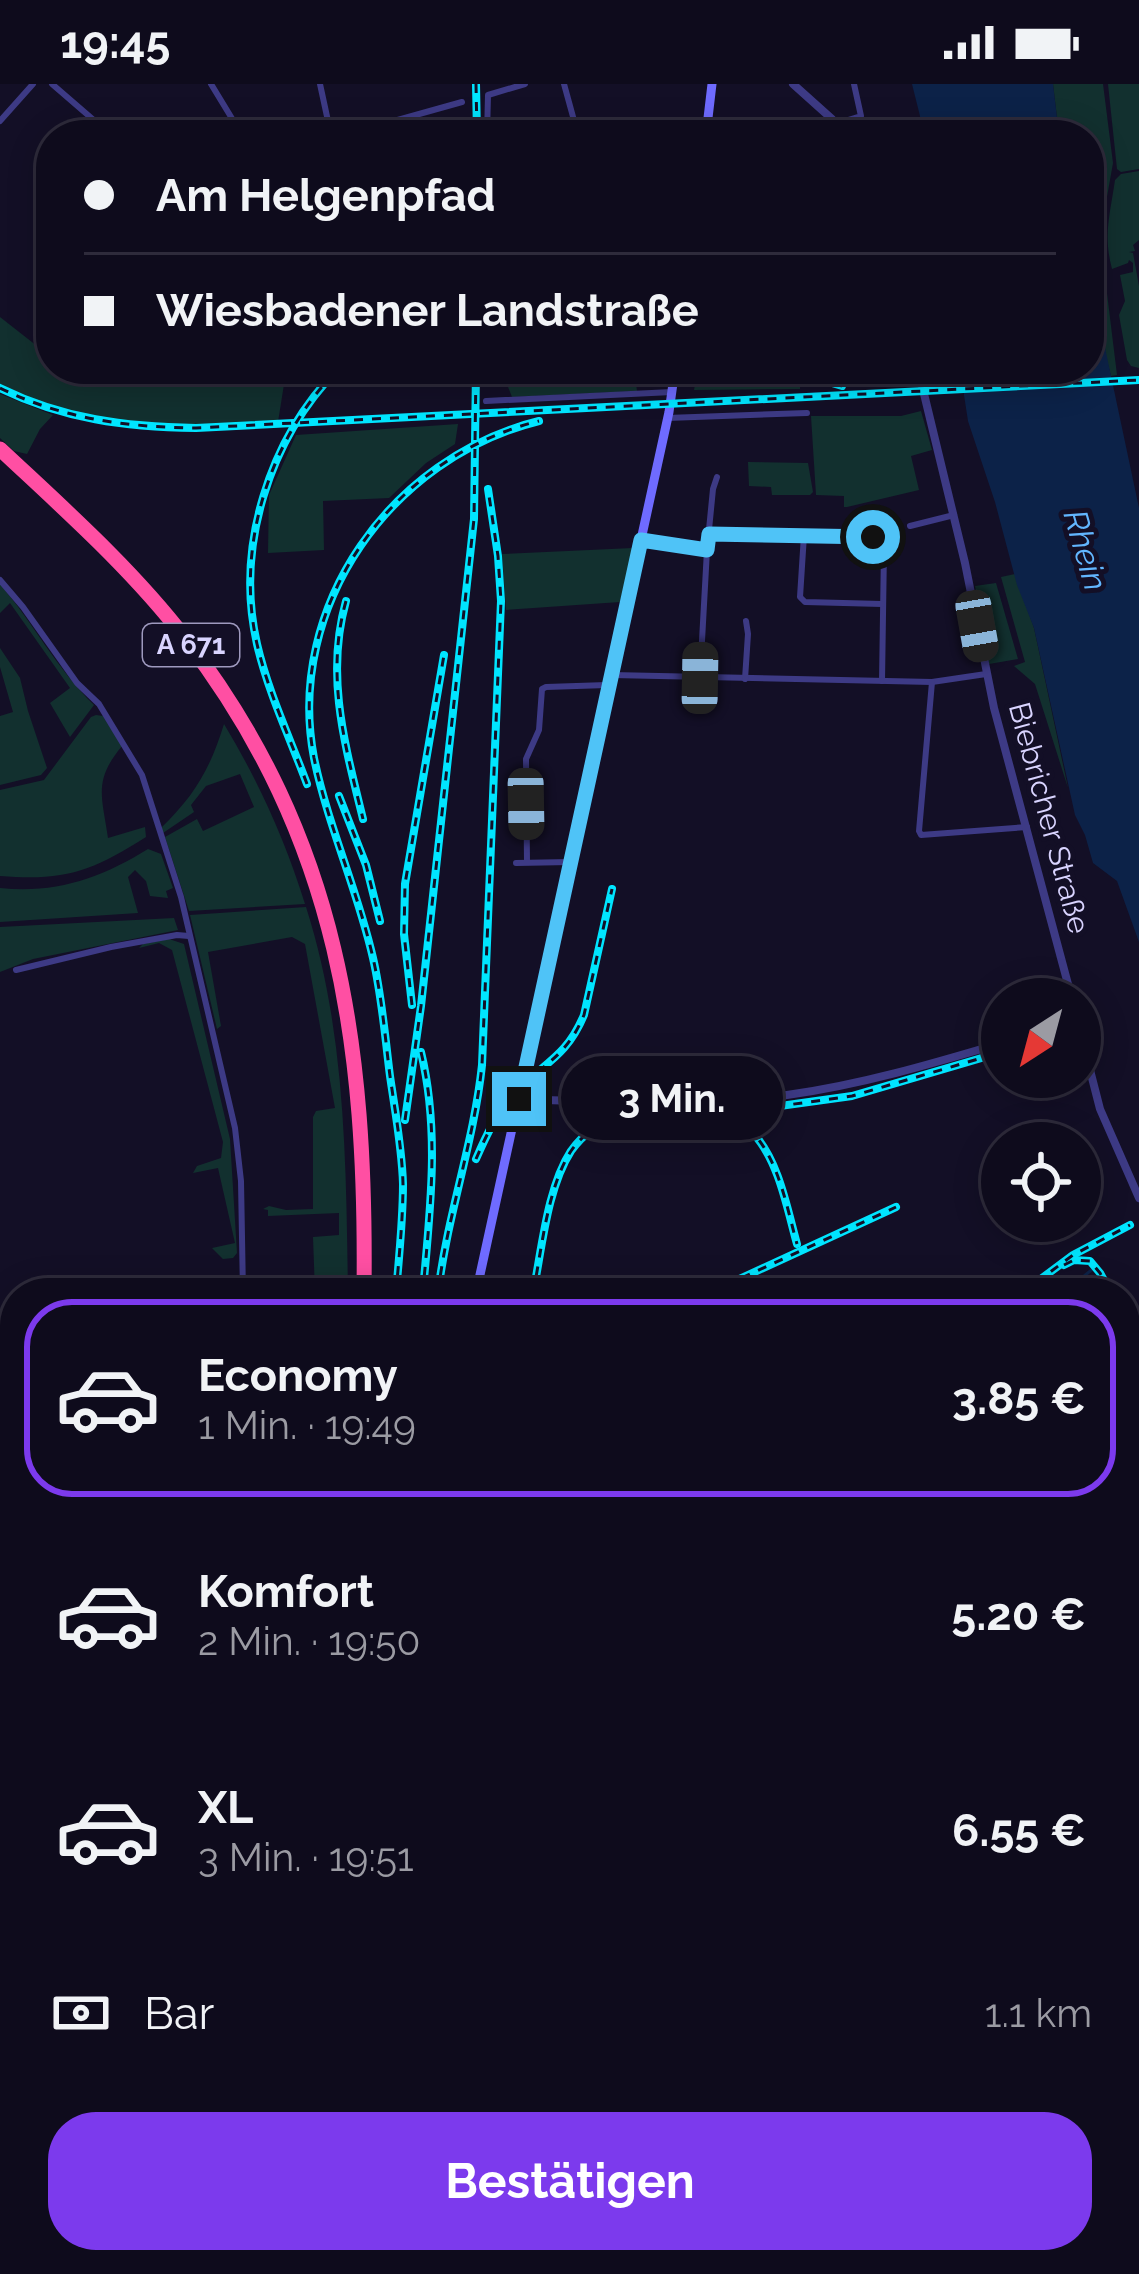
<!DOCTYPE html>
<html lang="de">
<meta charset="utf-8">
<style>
:root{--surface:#0e0b1c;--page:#1c1929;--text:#f1f3f6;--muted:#9b9ba3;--line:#2e2b3b;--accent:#7c3aed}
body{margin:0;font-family:Raleway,sans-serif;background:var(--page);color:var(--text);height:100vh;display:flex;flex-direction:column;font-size:45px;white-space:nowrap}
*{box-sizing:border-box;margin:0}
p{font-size:39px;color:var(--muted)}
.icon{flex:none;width:66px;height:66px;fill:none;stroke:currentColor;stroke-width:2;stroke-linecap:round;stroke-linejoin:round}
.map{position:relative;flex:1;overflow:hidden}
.side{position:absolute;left:0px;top:1194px;width:1140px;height:996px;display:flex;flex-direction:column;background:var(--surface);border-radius:48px 48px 0 0;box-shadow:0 6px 30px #0003,0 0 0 3px var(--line)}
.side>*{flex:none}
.banner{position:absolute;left:36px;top:36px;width:1068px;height:264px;border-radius:48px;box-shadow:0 6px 30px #0003,0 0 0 3px var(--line);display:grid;align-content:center;height:264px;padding:0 48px;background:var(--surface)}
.needle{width:78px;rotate:216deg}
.buttons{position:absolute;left:981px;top:894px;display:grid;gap:24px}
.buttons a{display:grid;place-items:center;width:120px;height:120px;border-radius:50%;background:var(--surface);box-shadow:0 6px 30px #0003,0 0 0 3px var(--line);font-size:60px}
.end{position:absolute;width:54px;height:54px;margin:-27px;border:15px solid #4fc3f7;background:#111;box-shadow:0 0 0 6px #111}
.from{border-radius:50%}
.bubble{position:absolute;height:84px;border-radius:42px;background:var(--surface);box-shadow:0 6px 30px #0003,0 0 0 3px var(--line);font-size:39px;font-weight:700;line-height:84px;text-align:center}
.car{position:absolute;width:36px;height:72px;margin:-36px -18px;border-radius:15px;box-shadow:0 0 9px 3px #0007;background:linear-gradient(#222 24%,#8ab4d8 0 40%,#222 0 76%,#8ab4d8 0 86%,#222 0)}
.banner b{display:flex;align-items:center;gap:42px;height:114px;font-size:45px}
.banner b+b{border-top:3px solid var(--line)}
.banner i{width:30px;height:30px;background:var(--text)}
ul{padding:21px 0 0;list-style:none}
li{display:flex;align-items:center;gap:36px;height:198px;margin:0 24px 18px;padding:0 24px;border:6px solid transparent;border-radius:48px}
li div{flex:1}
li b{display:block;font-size:45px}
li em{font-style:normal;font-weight:700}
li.active{border-color:var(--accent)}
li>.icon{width:108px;height:108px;stroke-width:1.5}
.pay{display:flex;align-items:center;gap:30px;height:132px;padding:0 48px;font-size:45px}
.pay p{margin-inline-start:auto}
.primary-button{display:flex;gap:24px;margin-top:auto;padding:24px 48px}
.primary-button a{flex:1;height:138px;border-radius:48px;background:var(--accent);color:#fff;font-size:48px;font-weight:700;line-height:138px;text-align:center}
.status{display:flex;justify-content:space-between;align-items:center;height:84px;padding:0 60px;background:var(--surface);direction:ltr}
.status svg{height:33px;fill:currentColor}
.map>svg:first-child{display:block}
</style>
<div class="status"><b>19:45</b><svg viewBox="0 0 49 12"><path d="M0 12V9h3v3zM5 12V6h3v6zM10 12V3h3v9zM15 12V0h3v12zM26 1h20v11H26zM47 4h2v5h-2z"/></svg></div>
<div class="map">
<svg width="1139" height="2190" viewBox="0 0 1139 2190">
<rect width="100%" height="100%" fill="#130f26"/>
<g fill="#12302f">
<path d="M1053 0H1103L1113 79 1100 152 1117 291 1111 292 1089 206V51H1059Z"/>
<path d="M1108 0H1139V85L1121 88 1117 85Z"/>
<path d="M1139 87V156L1133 161 1135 167 1129 168 1133 169 1139 202V284L1131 282 1127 276 1119 231 1125 217 1120 191 1133 188V179L1129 176 1128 179 1112 185C1103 151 1110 131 1115 96L1121 90Z"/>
<path d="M0 233 51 273V285L112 288 115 285H293L294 289 285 294 278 338C184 350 85 343 0 300Z"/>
<path d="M501 285H634L637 307 512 313Z"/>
<path d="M698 285H776L800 296V305L694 306Z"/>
<path d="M0 310 53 331 40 345 27 370 14 367 0 354Z"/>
<path d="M921 327 932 366 911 372 919 406 847 423H844V412L816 411 811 332H901Z"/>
<path d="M458 340 455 360 426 379 389 414 323 417 324 466 268 469 269 411 296 351Z"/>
<path d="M748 378 808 379 813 408 810 411H772L771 403 749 402Z"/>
<path d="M633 464 620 518 506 526 502 470Z"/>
<path d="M1015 490 1034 544 1068 704 1035 600 1014 582 1025 578 1001 493Z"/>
<path d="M996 499 1018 575 989 580 975 502Z"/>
<path d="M0 500C33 539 57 585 94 621L70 653 50 619 70 604 10 519 0 529Z"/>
<path d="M0 564 20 594 28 627 47 684 41 691 0 701V632L13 628 0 583Z"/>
<path d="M96 631 103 632 122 662C93 697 102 712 108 754L145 743 146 753C91 788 65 797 0 792V706L44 696 91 633Z"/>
<path d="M224 640C259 698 285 756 305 820L189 827 165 753 197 735 203 747 254 723 240 690 206 702 191 721 194 728 163 749 161 744C195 711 210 685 224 640Z"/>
<path d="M148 765 161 770 173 804 166 807 168 814 150 812 146 797 135 786 128 793 138 829 0 838V804C56 810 101 794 148 765Z"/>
<path d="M306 823C346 948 346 1079 348 1209H315L313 1153 339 1151V1129L268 1132V1126L263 1125 269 1122 286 1126 313 1125V1033L316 1027 335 1024 305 860 292 853 208 868 221 942 217 945 190 831Z"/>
<path d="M174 834 178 846 33 875 0 888V843Z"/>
<path d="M169 855 184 860 230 1055 237 1169 233 1174 223 1175 212 1164 235 1159 218 1084 193 1089 197 1082 221 1074 223 1058 172 866 159 859 139 864 143 860Z"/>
<path d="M1139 2091V2190H1033L1025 2179 1030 2175H1125V2102Z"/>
<path d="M167 2175H366L350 2190H143Z"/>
</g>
<g fill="#0c2248">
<path d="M912 0H1053L1059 51H921L920 32Z"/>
<path d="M1089 206 1100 240 1139 424V858L1117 797 1093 779 1085 751 1075 731 1034 544 1017 501 995 418 968 337 960 285H1089Z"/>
</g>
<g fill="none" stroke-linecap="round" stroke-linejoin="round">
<g stroke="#0c2248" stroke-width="3">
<path d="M1063 1209 1094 1184"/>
<path d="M0 2086 15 2071"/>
<path d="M1125 2159 1139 2145"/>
<path d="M1066 2190 1073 2175"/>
</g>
<g stroke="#3d3a85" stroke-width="6">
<path d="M52 0 111 51"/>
<path d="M211 0 242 51"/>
<path d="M320 0 331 51"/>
<path d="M564 0 578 51"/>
<path d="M0 37 33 0"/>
<path d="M835 40 861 32 854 0"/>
<path d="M344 51 462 18"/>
<path d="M487 51 488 11 525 0"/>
<path d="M41 110 51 102"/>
<path d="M486 317 672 308"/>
<path d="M667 334 807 329"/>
<path d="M910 442 954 431"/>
<path d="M709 450 812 451 880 456 884 465 882 597"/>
<path d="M804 451 800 513 805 518 882 520"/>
<path d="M641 456 707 466"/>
<path d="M0 496 23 523 77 599 99 620 142 691 181 813 235 1044 241 1097 243 1209"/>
<path d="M612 591 932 598 986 590"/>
<path d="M700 593 707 466 713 405 717 393"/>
<path d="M745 595 748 550 746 537"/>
<path d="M932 598 919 747 921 751 1027 743"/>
<path d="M527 778 526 675 539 646 542 605 546 603 607 601"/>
<path d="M516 779 570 778"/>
<path d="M16 886 111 863 177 851 189 852"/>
<path d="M1125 1496 1139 1524"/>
<path d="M0 1586 15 1582"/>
<path d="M1125 1697 1139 1703"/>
<path d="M1125 1732 1139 1705"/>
<path d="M1125 1779 1139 1798"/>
<path d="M12 1855H15"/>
<path d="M1125 2035 1139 2053"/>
<path d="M1125 2091 1139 2080"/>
<path d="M463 2175V2182L469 2190"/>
<path d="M498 2175 525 2190"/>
<path d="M544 2175 551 2190"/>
<path d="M766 2175 784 2190"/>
<path d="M883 2175 896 2190"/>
<path d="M983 2175 995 2190"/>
<path d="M698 2190 712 2181"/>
<path d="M995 2190 1015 2175"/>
</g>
<g stroke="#3d3a85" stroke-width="8">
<path d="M793 0 832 35 841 51"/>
<path d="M918 285 965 479 994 624 1072 915"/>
<path d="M1080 947 1100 1025 1139 1114"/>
<path d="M519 1015C607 1018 699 1022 787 1011 860 1001 931 980 1002 959"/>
<path d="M1125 1469 1139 1460"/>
<path d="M1125 1847 1139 1837"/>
<path d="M1125 1962 1139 1951"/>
<path d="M848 2190 859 2175"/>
</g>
<g stroke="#6f6bff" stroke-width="9">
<path d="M706 51 712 0"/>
<path d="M476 1209 669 328 675 285"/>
<path d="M616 2175 622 2190"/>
</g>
<g stroke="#c25bff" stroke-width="12">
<path d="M0 1967 15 1950"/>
<path d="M0 1986 15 1969"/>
</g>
<path stroke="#ff4fa3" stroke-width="15" d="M0 365C64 425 131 484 185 554 340 755 367 963 364 1209"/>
<defs>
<g id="rail">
<path d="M476 0 477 51"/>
<path d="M785 285 842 302"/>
<path d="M0 304C63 335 126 343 196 344L1139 296"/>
<path d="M346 517C325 592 345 661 363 735"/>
<path d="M307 700C290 654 268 608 257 560 235 463 269 355 338 285"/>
<path d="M339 712 366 781 380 837"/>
<path d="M412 921 404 850 405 800 444 571"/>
<path d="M421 968C439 1043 431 1119 424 1195"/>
<path d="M722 1030 852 1012 1002 968"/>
<path d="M405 1036 421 922 474 435 476 285"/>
<path d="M476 1075C486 1052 497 1028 515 1009 543 979 566 974 584 931L612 805"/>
<path d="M1064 1181 1074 1176 1090 1177 1100 1189 1111 1209"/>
<path d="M396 1209C399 1173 403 1136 403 1100 402 1064 395 1027 390 992 385 953 382 913 373 874 358 807 328 742 314 674 285 522 392 373 539 337"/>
<path d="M438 1209C447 1132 474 1058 482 981L501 517 498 472 488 405"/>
<path d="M533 1209C542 1165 547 1104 571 1067 583 1050 602 1036 622 1029 658 1017 727 1020 753 1049 779 1077 787 1124 797 1160"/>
<path d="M709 1209 896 1123"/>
<path d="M1022 1209 1073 1171 1130 1141"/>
<path d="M0 2021 15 2004"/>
<path d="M0 2052 15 2034"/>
<path d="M601 2175 607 2190"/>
<path d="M137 2190 160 2175"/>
</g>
</defs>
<use href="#rail" stroke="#00e5ff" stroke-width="8"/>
<use href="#rail" stroke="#130f26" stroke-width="3" stroke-dasharray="9" stroke-linecap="butt"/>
</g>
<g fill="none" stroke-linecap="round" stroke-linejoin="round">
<path stroke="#4fc3f7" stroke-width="15" d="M519 1015 641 456 707 466 709 450 873 453"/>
</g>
<g text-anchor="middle" stroke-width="10" stroke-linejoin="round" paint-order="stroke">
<rect fill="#130f26" stroke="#9e99be" stroke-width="3" x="143" y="540" width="96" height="42" rx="9"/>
<g font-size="27" font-weight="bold" fill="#d9d4ff">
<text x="191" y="570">A 671</text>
</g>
<g font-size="30" fill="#d9d4ff" stroke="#130f26">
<text transform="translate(1049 734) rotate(75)" y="10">Biebricher Straße</text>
</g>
<g font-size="33" font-style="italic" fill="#62b6ff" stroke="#130f26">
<text transform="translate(1086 466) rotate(74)" y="12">Rhein</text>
</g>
</g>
</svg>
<div class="buttons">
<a><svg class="needle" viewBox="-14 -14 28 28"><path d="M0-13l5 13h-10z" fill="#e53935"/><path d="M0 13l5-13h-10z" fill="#9b9ba3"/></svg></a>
<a><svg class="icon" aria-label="locate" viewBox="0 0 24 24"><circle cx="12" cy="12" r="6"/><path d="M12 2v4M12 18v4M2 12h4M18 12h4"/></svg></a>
</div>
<i class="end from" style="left:873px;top:453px"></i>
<i class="end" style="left:519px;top:1015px"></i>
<div class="bubble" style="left:561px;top:972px;width:222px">3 Min.</div>
<i class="car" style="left:977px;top:542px;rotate:170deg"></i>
<i class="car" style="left:700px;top:594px;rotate:1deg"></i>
<i class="car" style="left:526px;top:720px;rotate:179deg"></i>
<div class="banner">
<b><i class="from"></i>Am Helgenpfad</b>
<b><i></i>Wiesbadener Landstraße</b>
</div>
<section class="side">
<ul>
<li class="active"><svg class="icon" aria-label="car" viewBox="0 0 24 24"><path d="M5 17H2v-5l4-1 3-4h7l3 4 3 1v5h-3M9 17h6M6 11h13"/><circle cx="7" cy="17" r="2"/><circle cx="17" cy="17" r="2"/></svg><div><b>Economy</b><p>1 Min. · 19:49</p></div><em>3.85 €</em></li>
<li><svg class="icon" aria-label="car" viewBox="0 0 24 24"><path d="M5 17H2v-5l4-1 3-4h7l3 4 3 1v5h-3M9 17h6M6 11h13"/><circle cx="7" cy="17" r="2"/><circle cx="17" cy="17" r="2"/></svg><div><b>Komfort</b><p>2 Min. · 19:50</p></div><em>5.20 €</em></li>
<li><svg class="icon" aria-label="car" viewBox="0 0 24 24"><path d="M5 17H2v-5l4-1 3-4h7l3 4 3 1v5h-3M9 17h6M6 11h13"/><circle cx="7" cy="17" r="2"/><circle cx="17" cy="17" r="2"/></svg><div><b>XL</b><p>3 Min. · 19:51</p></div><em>6.55 €</em></li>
</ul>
<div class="pay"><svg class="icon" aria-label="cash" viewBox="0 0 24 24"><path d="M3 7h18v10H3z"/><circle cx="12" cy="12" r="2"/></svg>Bar<p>1.1 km</p></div>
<div class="primary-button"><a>Bestätigen</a></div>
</section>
</div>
